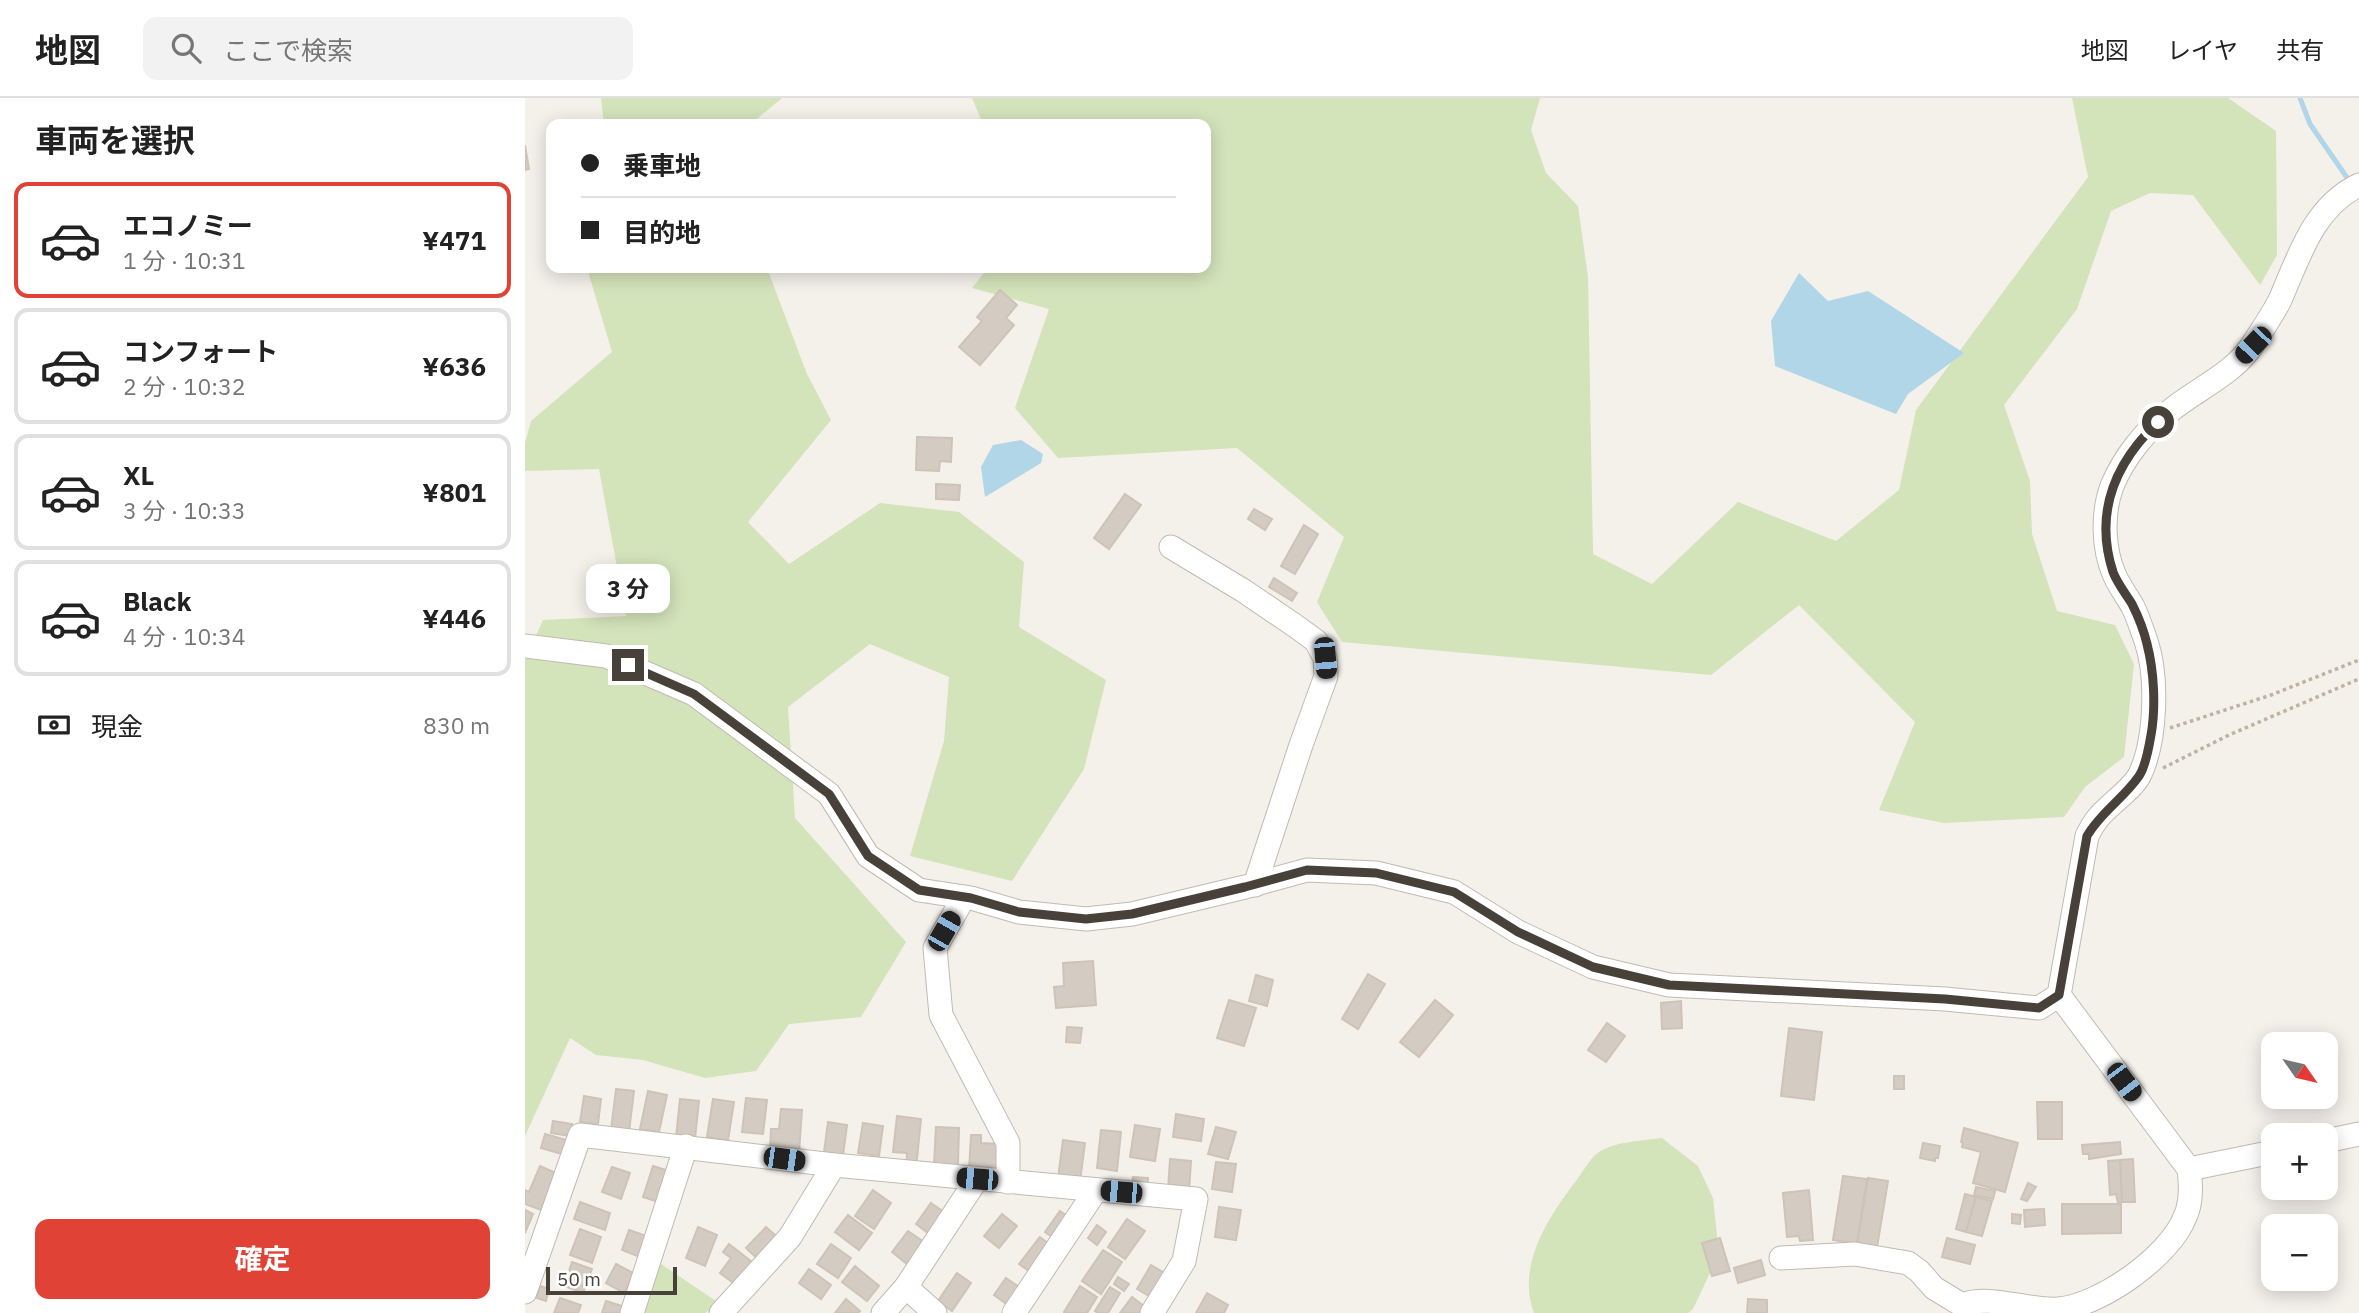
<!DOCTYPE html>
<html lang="ja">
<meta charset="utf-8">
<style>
:root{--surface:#fff;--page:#f2f2f2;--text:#222;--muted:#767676;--line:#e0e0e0;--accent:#e04236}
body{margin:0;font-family:"IBM Plex Sans","Noto Sans JP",sans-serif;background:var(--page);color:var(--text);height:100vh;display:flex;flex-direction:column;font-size:26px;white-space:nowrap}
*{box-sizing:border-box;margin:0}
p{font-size:23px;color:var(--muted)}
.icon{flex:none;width:38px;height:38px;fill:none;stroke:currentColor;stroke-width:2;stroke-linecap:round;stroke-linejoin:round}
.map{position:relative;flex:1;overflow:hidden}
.drawer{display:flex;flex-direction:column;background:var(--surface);width:525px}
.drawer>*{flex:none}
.guide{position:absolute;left:21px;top:21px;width:665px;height:154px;border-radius:14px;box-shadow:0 4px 18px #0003;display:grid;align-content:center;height:154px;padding:0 35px;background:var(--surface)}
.needle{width:46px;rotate:124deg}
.tools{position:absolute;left:1736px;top:934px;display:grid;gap:14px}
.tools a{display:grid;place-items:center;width:77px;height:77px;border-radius:14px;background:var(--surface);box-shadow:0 4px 18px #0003;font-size:35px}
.scale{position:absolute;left:21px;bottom:18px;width:131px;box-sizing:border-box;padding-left:7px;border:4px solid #47413a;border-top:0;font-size:19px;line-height:24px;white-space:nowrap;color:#47413a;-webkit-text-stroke:5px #fff;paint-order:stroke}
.end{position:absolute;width:32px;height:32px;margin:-16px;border:9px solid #47413a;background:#fff;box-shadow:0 0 0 4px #fff}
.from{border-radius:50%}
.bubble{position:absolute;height:49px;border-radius:14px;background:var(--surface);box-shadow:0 4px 18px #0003;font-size:23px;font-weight:700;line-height:49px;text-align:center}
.car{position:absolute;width:21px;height:42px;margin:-21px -10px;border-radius:9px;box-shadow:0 0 5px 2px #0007;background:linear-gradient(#222 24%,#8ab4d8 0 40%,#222 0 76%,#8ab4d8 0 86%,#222 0)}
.guide b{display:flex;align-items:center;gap:24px;height:66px;font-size:26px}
.guide b+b{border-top:2px solid var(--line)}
.guide i{width:18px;height:18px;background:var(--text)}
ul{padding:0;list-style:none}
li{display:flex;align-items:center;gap:21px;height:116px;margin:0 14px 10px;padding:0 21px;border:4px solid var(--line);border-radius:14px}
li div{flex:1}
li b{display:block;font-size:26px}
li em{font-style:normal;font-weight:700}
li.selected{border-color:var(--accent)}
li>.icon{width:63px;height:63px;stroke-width:1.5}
h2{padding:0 35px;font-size:32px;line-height:84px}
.pay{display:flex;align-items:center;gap:18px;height:77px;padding:0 35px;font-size:26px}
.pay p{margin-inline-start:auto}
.button{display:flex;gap:14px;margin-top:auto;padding:14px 35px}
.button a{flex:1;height:80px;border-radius:14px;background:var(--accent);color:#fff;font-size:28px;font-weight:700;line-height:80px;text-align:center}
header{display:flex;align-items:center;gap:42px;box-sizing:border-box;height:98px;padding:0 35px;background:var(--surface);border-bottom:2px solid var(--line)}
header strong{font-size:33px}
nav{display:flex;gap:38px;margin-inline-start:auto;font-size:24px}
.search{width:490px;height:63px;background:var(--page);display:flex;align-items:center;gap:18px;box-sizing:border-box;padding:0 24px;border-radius:14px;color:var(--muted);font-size:26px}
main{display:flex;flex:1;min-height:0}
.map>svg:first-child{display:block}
</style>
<header>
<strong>地図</strong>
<div class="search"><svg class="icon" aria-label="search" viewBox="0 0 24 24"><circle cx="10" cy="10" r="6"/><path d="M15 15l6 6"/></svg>ここで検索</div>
<nav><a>地図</a><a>レイヤ</a><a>共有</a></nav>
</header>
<main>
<section class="drawer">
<h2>車両を選択</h2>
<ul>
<li class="selected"><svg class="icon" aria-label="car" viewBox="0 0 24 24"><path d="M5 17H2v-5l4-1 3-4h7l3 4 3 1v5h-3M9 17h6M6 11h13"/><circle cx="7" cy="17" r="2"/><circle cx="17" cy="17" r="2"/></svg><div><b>エコノミー</b><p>1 分 · 10:31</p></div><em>¥471</em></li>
<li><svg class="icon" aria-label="car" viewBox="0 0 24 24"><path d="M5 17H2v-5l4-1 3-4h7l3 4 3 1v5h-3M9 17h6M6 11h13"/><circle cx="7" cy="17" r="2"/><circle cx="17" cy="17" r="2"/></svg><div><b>コンフォート</b><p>2 分 · 10:32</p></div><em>¥636</em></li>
<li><svg class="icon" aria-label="car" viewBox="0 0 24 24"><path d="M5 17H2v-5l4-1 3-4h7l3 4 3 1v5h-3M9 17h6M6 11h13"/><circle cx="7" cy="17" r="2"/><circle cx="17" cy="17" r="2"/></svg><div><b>XL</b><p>3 分 · 10:33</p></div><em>¥801</em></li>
<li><svg class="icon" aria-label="car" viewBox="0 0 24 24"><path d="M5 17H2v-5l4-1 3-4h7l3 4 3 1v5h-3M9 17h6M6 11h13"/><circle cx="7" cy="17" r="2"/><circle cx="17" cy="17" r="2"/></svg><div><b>Black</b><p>4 分 · 10:34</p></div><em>¥446</em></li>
</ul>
<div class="pay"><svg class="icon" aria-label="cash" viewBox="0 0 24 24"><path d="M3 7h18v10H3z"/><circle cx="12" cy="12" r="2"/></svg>現金<p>830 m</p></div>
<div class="button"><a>確定</a></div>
</section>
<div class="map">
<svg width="1834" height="1215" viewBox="0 0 1834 1215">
<rect width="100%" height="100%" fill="#f4f1eb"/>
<g fill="#d3e3ba">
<path d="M76 0H257L226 26H79Z"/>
<path d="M447 0H1015L1006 32 1021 75 1053 108 1063 179 1068 456 1127 486 1213 404 1311 443 1374 392 1391 312 1563 79 1547 0H1703L1751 33 1752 157 1735 187 1668 97 1625 95 1586 113 1552 211 1479 307 1505 383 1507 436 1532 513 1590 527 1609 566 1599 659 1560 689 1539 719 1419 725 1354 712 1390 624 1274 507 1186 577 817 544 792 504 819 439 712 350 533 360 490 310 524 211 447 190 463 170H681V26H458Z"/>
<path d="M62 170H242L282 276 306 322 223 424 264 466 355 405 434 414 499 464 494 529 581 582 559 671 487 783 385 758 419 643 424 579 345 546 263 609 270 720 381 844 336 919 264 926 231 973 180 980 118 962 71 957 45 940 0 1038V562L18 522 101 518 74 371 0 373V345L6 323 87 254Z"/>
<path d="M1137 1040 1173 1068 1188 1100 1194 1156 1168 1211 1163 1215H1009C991 1169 1023 1119 1051 1083 1057 1075 1063 1064 1070 1057 1087 1043 1116 1043 1137 1040Z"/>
<path d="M133 1164 194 1205 180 1215H113Z"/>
</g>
<g fill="#b0d6e8">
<path d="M1274 175 1303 203 1343 193 1439 255 1383 296 1371 316 1250 268 1246 223Z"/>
<path d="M496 342 518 356 516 365 460 399 456 369 468 347Z"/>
</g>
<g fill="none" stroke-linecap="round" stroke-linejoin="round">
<path stroke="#b0d6e8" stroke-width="5" d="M1775 0 1785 26 1825 84"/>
</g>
<g fill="#d4ccc2" stroke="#cec3b6" stroke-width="2">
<path d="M0 47 4 71 0 72Z"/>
<path d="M475 192 492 207 481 220 489 227 455 267 434 249 457 223 452 219Z"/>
<path d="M392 339 427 340 426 364 415 363 414 373 391 372Z"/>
<path d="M411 386 435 387 434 402 411 401Z"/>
<path d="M600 396 616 407 584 451 569 440Z"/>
<path d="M729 411 747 421 740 432 723 421Z"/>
<path d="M779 427 793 436 770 476 756 468Z"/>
<path d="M749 480 772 495 767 503 744 489Z"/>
<path d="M568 863 571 907 531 910 529 889 539 888 538 865Z"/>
<path d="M843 876 860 886 833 931 817 921Z"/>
<path d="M731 877 748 882 742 908 724 903Z"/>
<path d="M704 902 731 910 719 948 692 940Z"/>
<path d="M910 902 928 917 894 959 875 944Z"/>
<path d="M1156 903 1157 930 1137 931 1136 905Z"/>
<path d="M1082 925 1100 938 1081 964 1063 952Z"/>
<path d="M542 929 557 930 555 945 541 944Z"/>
<path d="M1264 930 1297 934 1289 1002 1256 998Z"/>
<rect x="1369" y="978" width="10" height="13"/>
<path d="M91 991 109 993 104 1034 86 1032Z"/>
<path d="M123 993 142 997 134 1034 115 1031Z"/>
<path d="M59 998 76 1001 73 1026 55 1024Z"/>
<path d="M221 1000 242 1002 238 1036 217 1034Z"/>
<path d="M155 1001 174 1003 170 1041 151 1039Z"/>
<path d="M188 1001 209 1004 203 1042 182 1039Z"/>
<path d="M1512 1004H1537V1041H1513Z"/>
<path d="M256 1011 277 1012 274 1055 245 1053 246 1031H254Z"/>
<path d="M651 1016 679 1021 676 1043 648 1039Z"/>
<path d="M372 1018 396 1021 391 1071 381 1070 382 1055 368 1054Z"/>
<path d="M28 1023 47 1026 45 1038 26 1035Z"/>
<path d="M303 1024 322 1027 318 1057 299 1054Z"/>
<path d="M338 1025 358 1028 354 1058 333 1055Z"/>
<path d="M610 1027 635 1031 630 1063 605 1059Z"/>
<path d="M411 1029 434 1030 433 1067 409 1066Z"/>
<path d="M691 1029 711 1034 703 1061 683 1056Z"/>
<path d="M1439 1030 1493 1045 1480 1094 1448 1085 1456 1054 1437 1049 1438 1045 1436 1044Z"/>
<path d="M576 1032 596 1034 592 1073 572 1070Z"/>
<path d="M20 1036 41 1042 37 1056 16 1050Z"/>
<path d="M446 1037H456V1045L474 1046 472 1075 444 1073Z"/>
<path d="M538 1042 560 1045 555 1083 533 1080Z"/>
<path d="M1595 1044 1596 1056 1564 1061V1056H1558L1557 1047Z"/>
<path d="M1398 1045 1415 1048 1413 1060H1410V1063L1395 1060Z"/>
<path d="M645 1061 666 1063 664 1094 643 1092Z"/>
<path d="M1608 1061 1610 1104H1597L1595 1062Z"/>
<path d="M1595 1062 1597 1104 1593 1105 1591 1096 1585 1097 1583 1063Z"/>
<path d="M691 1064 711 1066 707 1094 687 1091Z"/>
<path d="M15 1068 31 1075 16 1112 0 1106V1092L4 1094Z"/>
<path d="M128 1068 147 1074 137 1105 118 1099Z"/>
<path d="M87 1069 105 1075 96 1101 77 1094Z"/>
<path d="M1318 1078 1342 1081 1332 1146 1308 1142Z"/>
<path d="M608 1079 623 1080 622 1094 606 1092Z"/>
<path d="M1343 1080 1363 1083 1352 1149 1332 1146Z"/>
<path d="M1503 1085 1511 1089 1502 1103 1496 1101Z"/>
<path d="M1451 1089 1470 1093 1468 1101 1449 1097Z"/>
<path d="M348 1092 366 1105 349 1131 330 1118Z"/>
<path d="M1284 1092 1288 1142 1275 1143 1274 1138 1262 1139 1258 1095Z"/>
<path d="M1440 1096 1451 1099 1441 1134 1431 1131Z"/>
<path d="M1451 1099 1467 1103 1457 1138 1441 1134Z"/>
<path d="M55 1104 85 1115 80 1132 49 1121Z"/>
<path d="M406 1105 422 1116 407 1138 391 1126Z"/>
<path d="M1537 1106H1596V1135L1537 1136Z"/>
<path d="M694 1109 716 1112 711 1142 690 1139Z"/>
<path d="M1519 1111 1520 1127 1500 1129 1499 1112Z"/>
<path d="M0 1112 8 1116 0 1135Z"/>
<path d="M535 1113 545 1120 530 1141 520 1134Z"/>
<path d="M477 1116 492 1128 474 1150 459 1138Z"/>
<path d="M1487 1116 1496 1117 1495 1126 1487 1125Z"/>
<path d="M323 1117 347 1135 334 1152 310 1134Z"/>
<path d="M602 1121 620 1133 600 1161 583 1149Z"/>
<path d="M572 1127 581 1134 572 1147 563 1140Z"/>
<path d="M173 1129 192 1137 180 1168 161 1160Z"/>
<path d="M241 1129 256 1142 236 1164 221 1150Z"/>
<path d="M55 1131 76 1139 67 1165 45 1157Z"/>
<path d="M104 1132 127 1140 120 1161 97 1152Z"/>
<path d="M383 1133 399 1144 382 1166 367 1154Z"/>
<path d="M515 1139 528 1149 508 1176 494 1166Z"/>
<path d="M1195 1140 1205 1173 1187 1178 1177 1145Z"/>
<path d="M1422 1140 1450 1147 1445 1166 1417 1159Z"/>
<path d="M204 1146 232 1168 215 1190 195 1175 206 1160 198 1154Z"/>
<path d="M306 1146 326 1160 313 1180 292 1166Z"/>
<path d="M578 1152 597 1164 576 1196 557 1183Z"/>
<path d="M1236 1162 1240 1177 1213 1185 1209 1170Z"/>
<path d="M47 1164 67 1171 58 1195 39 1188Z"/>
<path d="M91 1166 110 1176 99 1195 81 1185Z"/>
<path d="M626 1167 643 1177 629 1201 612 1191Z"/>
<path d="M330 1168 354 1188 342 1203 317 1184Z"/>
<path d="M284 1171 306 1187 296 1201 274 1185Z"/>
<path d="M432 1175 446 1185 427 1213 413 1203Z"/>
<path d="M593 1179 604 1186 599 1193 589 1186Z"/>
<path d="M481 1180 500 1193 487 1210 469 1197Z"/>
<path d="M15 1188 24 1191 21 1203 12 1200Z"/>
<path d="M555 1188 572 1199 562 1215H540L539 1214Z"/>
<path d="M585 1189 595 1195 583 1215H573L570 1213Z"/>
<path d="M682 1195 703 1207 699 1215H671Z"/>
<path d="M607 1199 623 1211 620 1215H595Z"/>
<path d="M35 1200 56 1207 53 1215H29Z"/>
<path d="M321 1201 335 1213 333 1215H310Z"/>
<path d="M1223 1201 1242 1202V1215H1222Z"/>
<path d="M81 1203 100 1209 98 1215H77Z"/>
</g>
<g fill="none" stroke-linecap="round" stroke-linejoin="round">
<defs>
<g id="minor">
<path d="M646 449 719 493 769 527 791 543 800 560 801 578 776 647 730 787"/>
<path d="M0 548 81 558 169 596 304 696 343 758 394 792 446 800 494 814 561 821 607 816 720 789 782 772 851 775 929 794 993 834 1068 869 1144 887 1420 901 1514 910 1534 897 1562 738C1565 732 1569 725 1573 720 1584 706 1610 690 1616 674 1631 640 1633 578 1621 543 1617 532 1613 519 1608 509 1602 498 1594 488 1589 476 1578 450 1577 415 1587 388 1599 359 1621 332 1645 313 1673 290 1711 275 1730 243 1739 229 1748 216 1755 202 1774 159 1788 109 1834 87"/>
<path d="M439 799 410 850 416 917 483 1045V1084"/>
<path d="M1534 897 1664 1071 1748 1054"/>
<path d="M1801 1043 1834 1036"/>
<path d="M1256 1160 1330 1156 1383 1165 1394 1173 1409 1190 1437 1207C1466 1196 1501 1213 1533 1211 1575 1208 1645 1158 1660 1119 1667 1104 1666 1087 1664 1071"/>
<path d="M381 1189 410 1215"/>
<path d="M0 1194 55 1037 309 1067 671 1101 659 1163 627 1215"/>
<path d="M107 1215 161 1048"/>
<path d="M196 1215 265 1139 309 1067"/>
<path d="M358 1215 381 1189 452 1081"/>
<path d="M489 1215 571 1092"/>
</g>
</defs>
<use href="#minor" stroke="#c1bab2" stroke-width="25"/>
<g stroke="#beb2a2" stroke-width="3.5" stroke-dasharray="3.5 3.5" stroke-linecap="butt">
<path d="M1645 630 1746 597 1834 562"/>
<path d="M1638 670 1704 637 1834 581"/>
</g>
<use href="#minor" stroke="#fff" stroke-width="23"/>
</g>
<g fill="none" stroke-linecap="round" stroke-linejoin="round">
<path stroke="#47413a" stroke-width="9" d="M103 567 169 596 304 696 343 758 394 792 446 800 494 814 561 821 607 816 720 789 782 772 851 775 929 794 993 834 1068 869 1144 887 1420 901 1514 910 1534 897 1562 738C1576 714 1599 700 1614 678 1621 668 1624 648 1626 637 1631 609 1629 573 1622 546 1619 533 1613 518 1607 506 1601 496 1592 485 1588 474 1569 415 1590 365 1633 324"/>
</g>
</svg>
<div class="tools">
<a><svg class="needle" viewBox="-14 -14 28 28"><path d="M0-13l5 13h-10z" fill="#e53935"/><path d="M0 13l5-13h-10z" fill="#767676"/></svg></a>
<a>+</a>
<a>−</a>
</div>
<div class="scale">50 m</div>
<i class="end from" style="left:1633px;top:324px"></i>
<i class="end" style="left:103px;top:567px"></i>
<div class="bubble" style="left:61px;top:466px;width:84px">3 分</div>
<i class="car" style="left:1728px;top:247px;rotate:224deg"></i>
<i class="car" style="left:800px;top:560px;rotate:175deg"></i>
<i class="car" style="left:419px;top:833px;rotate:30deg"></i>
<i class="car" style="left:1599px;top:984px;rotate:143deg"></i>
<i class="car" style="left:259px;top:1061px;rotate:98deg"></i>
<i class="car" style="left:452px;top:1081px;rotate:275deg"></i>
<i class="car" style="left:596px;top:1094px;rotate:275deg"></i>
<div class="guide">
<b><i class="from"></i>乗車地</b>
<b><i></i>目的地</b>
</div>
</div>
</main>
